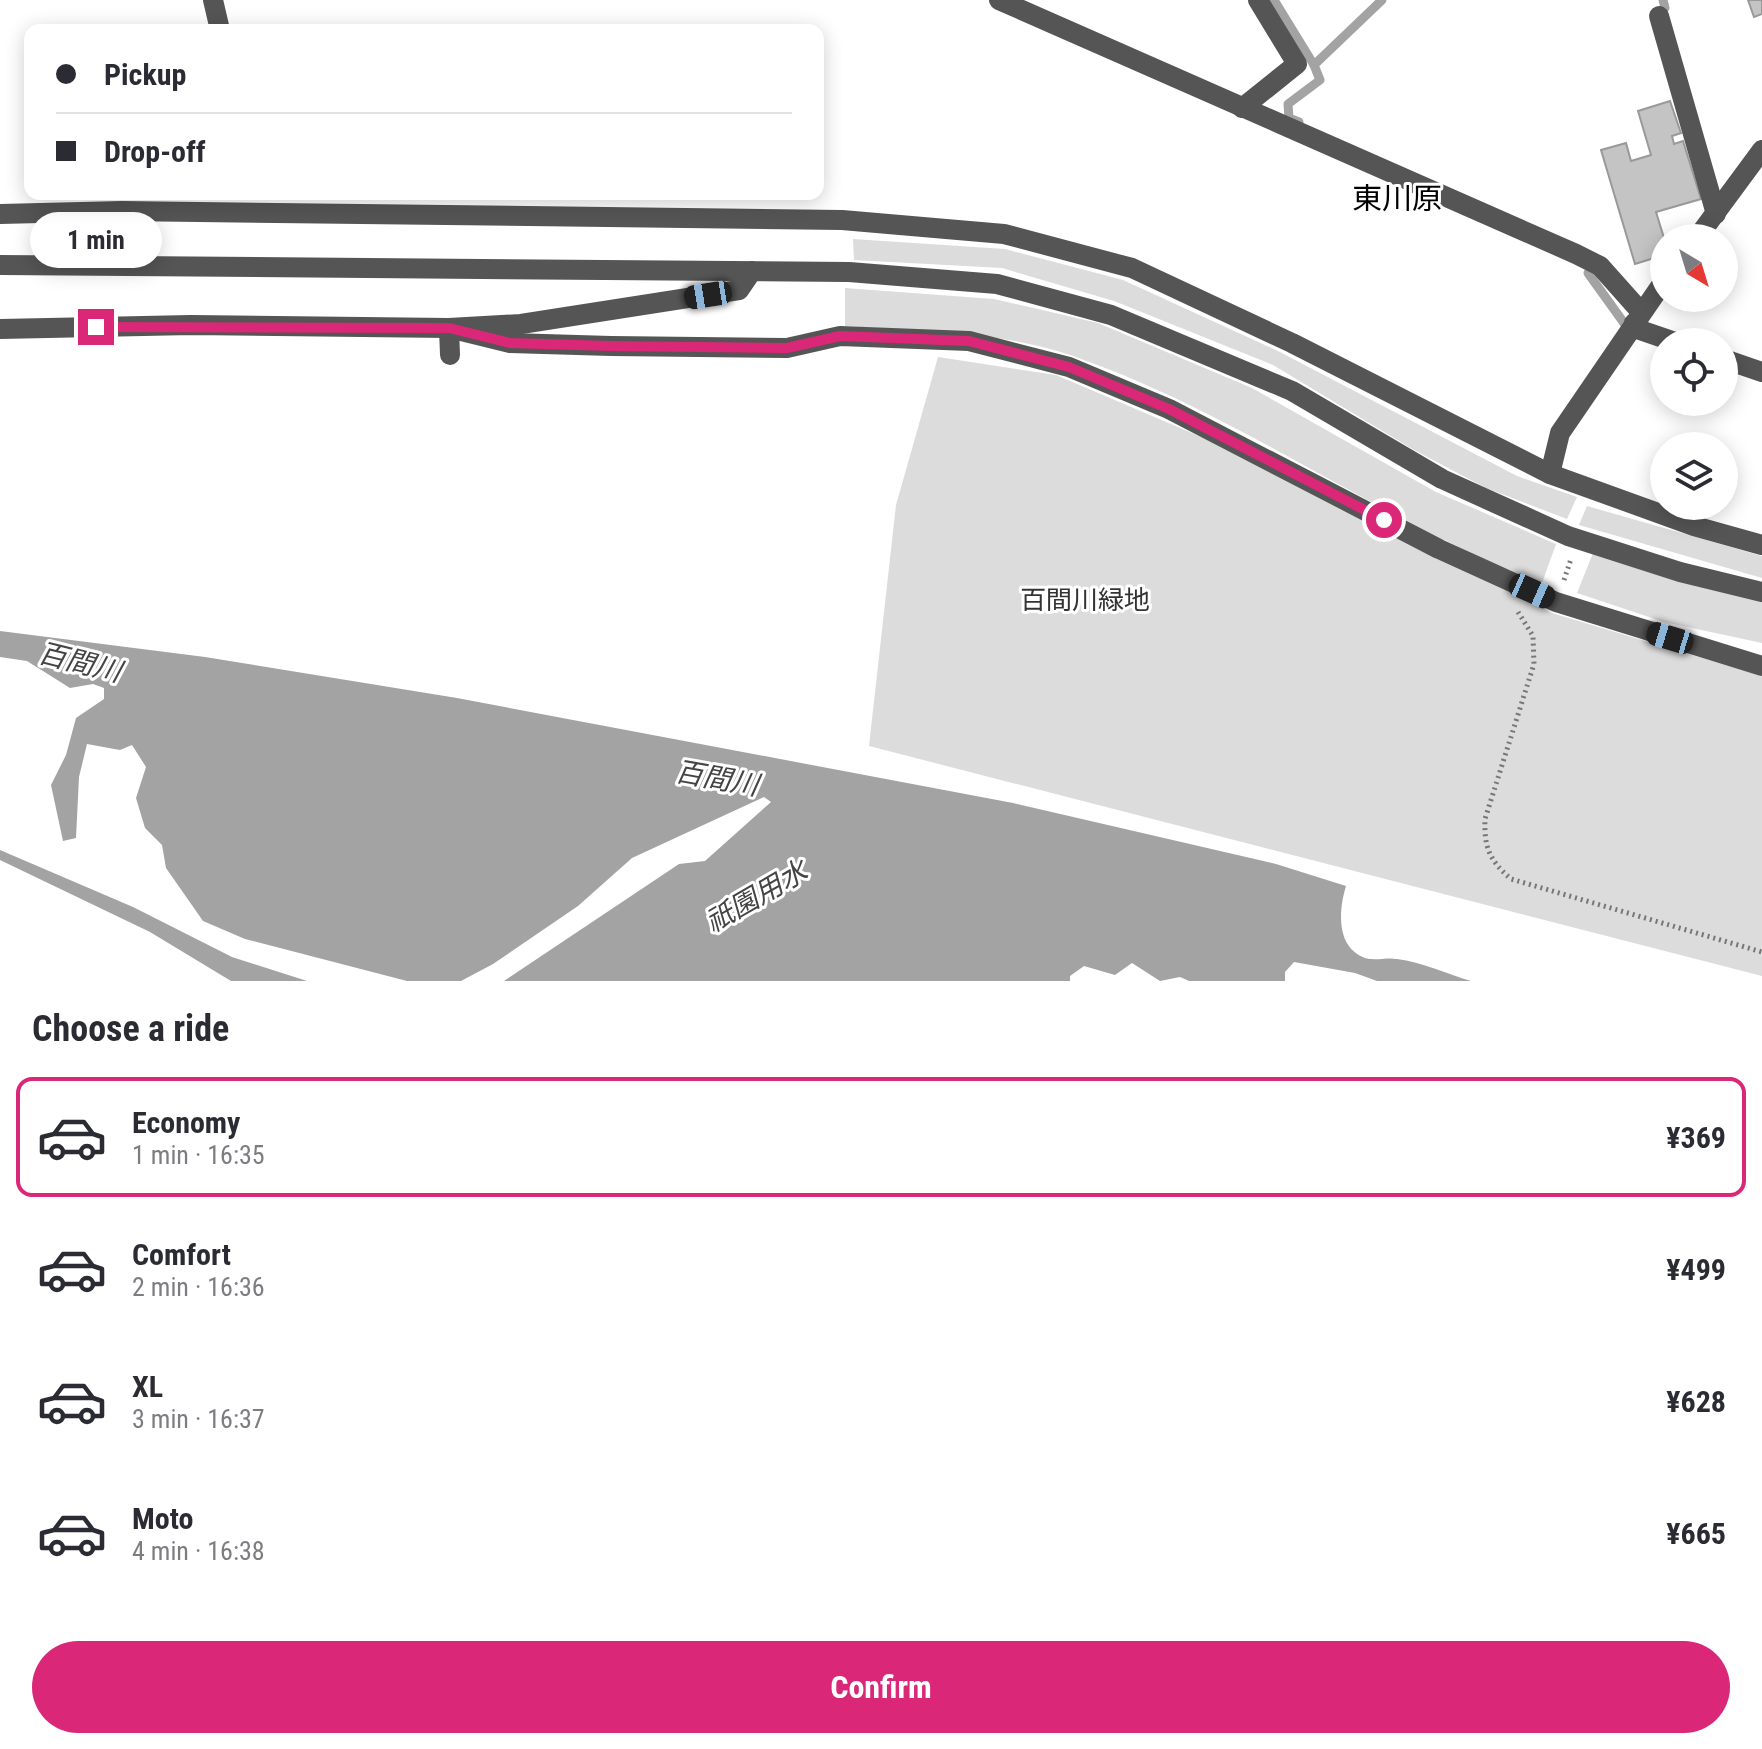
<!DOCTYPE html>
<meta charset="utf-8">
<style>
:root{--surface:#fff;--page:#f7f7f7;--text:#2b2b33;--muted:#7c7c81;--line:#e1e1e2;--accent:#db2777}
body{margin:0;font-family:"Roboto Condensed","Noto Sans JP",sans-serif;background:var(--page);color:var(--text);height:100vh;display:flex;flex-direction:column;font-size:30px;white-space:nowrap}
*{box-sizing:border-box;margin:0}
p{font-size:26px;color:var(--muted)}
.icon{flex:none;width:44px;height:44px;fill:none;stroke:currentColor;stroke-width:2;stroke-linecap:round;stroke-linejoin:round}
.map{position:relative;height:981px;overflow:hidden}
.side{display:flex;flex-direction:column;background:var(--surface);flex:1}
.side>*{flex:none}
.banner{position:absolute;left:24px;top:24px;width:800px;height:176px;border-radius:16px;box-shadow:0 4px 20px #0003;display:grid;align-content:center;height:176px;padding:0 32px;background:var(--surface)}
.needle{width:52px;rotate:142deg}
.tools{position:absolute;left:1650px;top:224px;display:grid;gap:16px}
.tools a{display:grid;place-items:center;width:88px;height:88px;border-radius:50%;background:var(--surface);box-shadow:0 4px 20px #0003;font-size:40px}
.end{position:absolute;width:36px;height:36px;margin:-18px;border:10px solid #db2777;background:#fff;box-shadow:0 0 0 4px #fff}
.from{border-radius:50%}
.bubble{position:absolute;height:56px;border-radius:28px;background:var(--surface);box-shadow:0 4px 20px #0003;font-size:26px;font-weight:700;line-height:56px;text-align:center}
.car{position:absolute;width:24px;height:48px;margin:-24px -12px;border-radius:10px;box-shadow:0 0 6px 2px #0007;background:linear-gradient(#222 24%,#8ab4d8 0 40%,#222 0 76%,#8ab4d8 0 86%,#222 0)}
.banner b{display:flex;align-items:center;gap:28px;height:76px;font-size:30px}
.banner b+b{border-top:2px solid var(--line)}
.banner i{width:20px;height:20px;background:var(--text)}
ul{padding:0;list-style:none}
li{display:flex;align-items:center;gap:24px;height:120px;margin:0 16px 12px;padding:0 16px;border:4px solid transparent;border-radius:16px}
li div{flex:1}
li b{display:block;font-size:30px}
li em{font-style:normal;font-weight:700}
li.active{border-color:var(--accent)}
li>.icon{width:72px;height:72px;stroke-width:1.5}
h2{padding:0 32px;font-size:36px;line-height:96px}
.action{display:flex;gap:16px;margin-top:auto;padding:16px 32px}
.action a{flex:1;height:92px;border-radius:48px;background:var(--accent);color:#fff;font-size:32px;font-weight:700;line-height:92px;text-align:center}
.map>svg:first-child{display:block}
</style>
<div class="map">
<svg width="1762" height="981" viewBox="0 0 1762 981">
<rect width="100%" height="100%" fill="#fff"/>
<g fill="#dcdcdc">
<path d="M853 239 1005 249 1123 280 1278 351 1517 476 1577 497 1567 519 1486 488 1414 450 1273 365 1114 301 1002 268 854 260Z"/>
<path d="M845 288 994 299 1098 323 1252 388 1436 492 1556 544 1542 583C1379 521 1238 413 1073 356 1001 331 920 331 845 326Z"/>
<path d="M938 357 1056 375 1225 447 1552 613 1762 676V976L869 746 896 505Z"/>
<path d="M1587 506 1762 556V578L1579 525Z"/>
<path d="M1593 553 1762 601V643L1664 622 1577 593Z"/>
</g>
<g fill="#a3a3a3">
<path d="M0 631 205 657 457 698 1013 803 1276 864 1346 886C1339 909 1335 947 1365 958 1375 961 1387 957 1397 959 1422 962 1447 974 1471 981H1377L1355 973 1294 962 1285 972V981H1189L1180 977 1160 981 1132 963 1115 975 1084 966 1070 976V981H504L679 864 705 861 771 802 764 797 632 858 578 906 493 964 461 981H407L245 939 203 921 166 868 162 845 145 828 136 798 146 767 132 745 120 750 87 744 79 777 76 838 63 841 51 785 66 755 76 718 104 699V688L93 684 70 688 27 661 0 657Z"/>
<path d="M0 850 133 907 232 957 307 981H231L150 932 0 860Z"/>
</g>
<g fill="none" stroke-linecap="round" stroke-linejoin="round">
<g stroke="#a3a3a3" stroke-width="9">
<path d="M1274 0 1314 65"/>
<path d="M1663 0 1665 8"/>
<path d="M1299 122 1289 118 1288 104 1320 80 1314 65 1382 0"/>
<path d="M1588 273 1629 330"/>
</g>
</g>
<g fill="#c4c4c4" stroke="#999" stroke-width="2">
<path d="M1748 0H1762V14L1754 17Z"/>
<path d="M1670 101 1681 133 1672 136 1674 144 1683 141 1701 199 1656 212 1664 238V255L1635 264 1601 150 1626 143 1631 161 1651 155 1638 111Z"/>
</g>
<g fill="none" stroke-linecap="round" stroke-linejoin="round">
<g stroke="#777" stroke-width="5" stroke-dasharray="2 4" stroke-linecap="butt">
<path d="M1564 580 1571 559"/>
<path d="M1518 612 1533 636 1534 664 1485 819C1484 847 1489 860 1511 879L1762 952"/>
</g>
<g stroke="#555" stroke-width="20">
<path d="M213 0 220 30"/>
<path d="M999 0 1576 254 1600 266 1641 312"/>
<path d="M1659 16 1716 214"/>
<path d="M1242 108 1297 64 1258 0"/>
<path d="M0 214 122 211 842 220 1004 234 1132 268 1292 343 1550 474 1694 526 1762 545"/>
<path d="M1697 238 1762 150"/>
<path d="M0 265 849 272 997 284 1111 315 1292 391 1442 479 1568 536 1680 572 1762 592"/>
<path d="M1634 323 1640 330 1675 342"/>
<path d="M0 329 191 325 449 328 510 343 611 346 787 348 840 336 969 341 1069 367 1169 409 1439 549 1556 602 1762 666"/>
<path d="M450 355 449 328 521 324 739 290 752 271"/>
<path d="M1724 359 1762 372"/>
<path d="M1550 474 1560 433 1664 281"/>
</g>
</g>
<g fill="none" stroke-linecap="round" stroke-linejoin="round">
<path stroke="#db2777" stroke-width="10" d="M96 327 449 328 510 343 611 346 787 348 840 336 969 341 1069 367 1169 409 1384 520"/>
</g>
<g text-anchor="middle" stroke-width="6" stroke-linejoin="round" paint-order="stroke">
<g font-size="26" fill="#333" stroke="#fff">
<text x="1085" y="609">百間川緑地</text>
</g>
<g font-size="28" font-style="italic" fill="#444" stroke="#fff">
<text transform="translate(80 662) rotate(14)" y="10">百間川</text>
<text transform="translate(717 778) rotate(10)" y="10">百間川</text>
<text transform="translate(756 896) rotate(-30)" y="10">祇園用水</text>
</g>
<g font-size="30" fill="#000" stroke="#fff">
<text x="1397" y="209">東川原</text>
</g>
</g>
</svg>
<div class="tools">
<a><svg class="needle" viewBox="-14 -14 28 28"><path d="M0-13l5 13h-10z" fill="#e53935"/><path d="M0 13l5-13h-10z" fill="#7c7c81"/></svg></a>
<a><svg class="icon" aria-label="locate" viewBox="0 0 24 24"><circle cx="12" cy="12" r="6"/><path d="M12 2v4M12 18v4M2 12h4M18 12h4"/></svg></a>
<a><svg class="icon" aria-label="layers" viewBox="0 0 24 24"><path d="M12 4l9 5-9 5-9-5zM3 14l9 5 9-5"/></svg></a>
</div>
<i class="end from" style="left:1384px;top:520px"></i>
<i class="end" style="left:96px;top:327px"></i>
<div class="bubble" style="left:30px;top:212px;width:132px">1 min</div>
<i class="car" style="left:708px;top:295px;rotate:261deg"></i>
<i class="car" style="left:1532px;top:591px;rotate:114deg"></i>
<i class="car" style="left:1670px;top:638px;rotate:287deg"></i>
<div class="banner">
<b><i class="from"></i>Pickup</b>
<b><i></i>Drop-off</b>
</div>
</div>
<section class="side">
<h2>Choose a ride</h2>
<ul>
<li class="active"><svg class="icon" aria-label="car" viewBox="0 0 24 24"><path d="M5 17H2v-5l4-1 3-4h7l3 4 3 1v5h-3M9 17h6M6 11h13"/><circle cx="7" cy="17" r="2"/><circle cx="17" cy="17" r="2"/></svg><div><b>Economy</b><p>1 min · 16:35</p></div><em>¥369</em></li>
<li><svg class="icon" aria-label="car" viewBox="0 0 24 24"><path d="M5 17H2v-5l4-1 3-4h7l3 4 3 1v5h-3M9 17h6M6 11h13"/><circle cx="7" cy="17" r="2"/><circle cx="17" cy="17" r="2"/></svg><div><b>Comfort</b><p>2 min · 16:36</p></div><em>¥499</em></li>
<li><svg class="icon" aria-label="car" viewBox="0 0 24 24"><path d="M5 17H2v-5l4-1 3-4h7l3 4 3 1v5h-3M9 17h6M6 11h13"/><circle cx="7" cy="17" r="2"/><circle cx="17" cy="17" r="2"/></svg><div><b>XL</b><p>3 min · 16:37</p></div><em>¥628</em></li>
<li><svg class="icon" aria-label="car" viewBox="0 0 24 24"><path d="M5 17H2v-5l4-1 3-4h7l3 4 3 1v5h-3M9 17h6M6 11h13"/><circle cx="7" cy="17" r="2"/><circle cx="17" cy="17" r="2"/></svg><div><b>Moto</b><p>4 min · 16:38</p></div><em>¥665</em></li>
</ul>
<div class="action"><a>Confirm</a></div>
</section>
